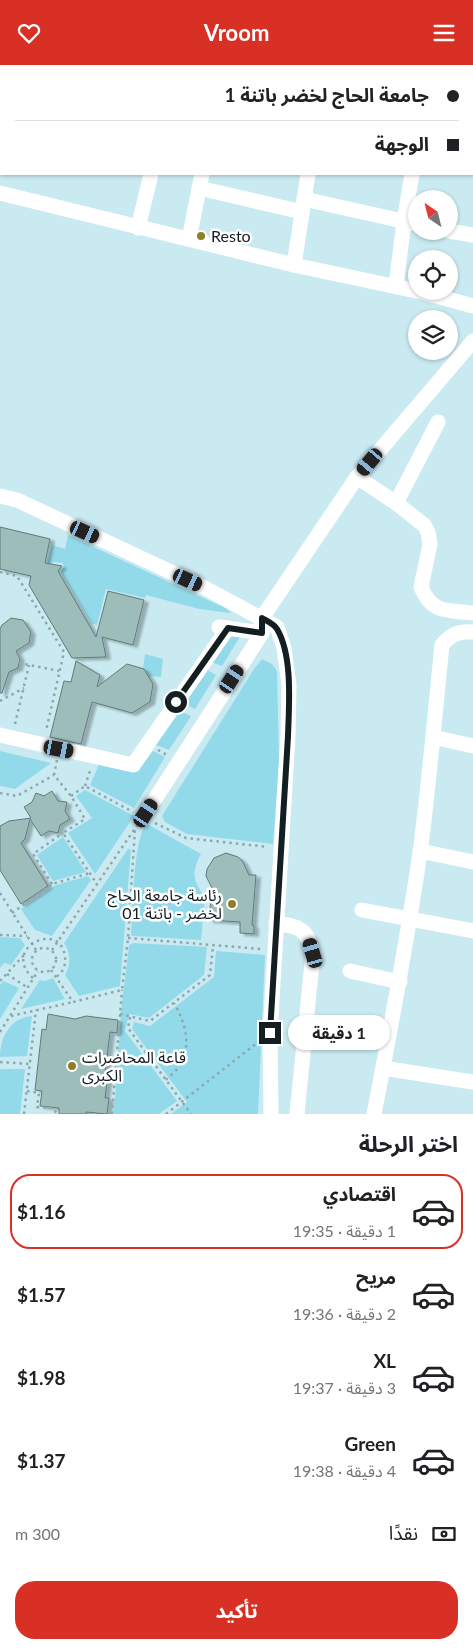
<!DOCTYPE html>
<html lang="ar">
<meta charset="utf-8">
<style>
:root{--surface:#fff;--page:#f6f6f6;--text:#202124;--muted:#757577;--line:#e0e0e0;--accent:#d93025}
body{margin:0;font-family:Lato,"Noto Sans Arabic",sans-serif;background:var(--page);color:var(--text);direction:rtl;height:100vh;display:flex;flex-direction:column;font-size:19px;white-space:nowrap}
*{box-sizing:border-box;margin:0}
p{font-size:16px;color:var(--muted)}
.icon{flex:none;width:28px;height:28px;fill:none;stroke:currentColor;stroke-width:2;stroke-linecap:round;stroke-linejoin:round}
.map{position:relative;height:1049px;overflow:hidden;direction:ltr}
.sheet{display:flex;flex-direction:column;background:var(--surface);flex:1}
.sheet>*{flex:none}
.top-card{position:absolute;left:0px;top:0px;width:474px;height:110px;box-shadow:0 1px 4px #0004;direction:rtl;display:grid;align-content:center;height:110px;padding:0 15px;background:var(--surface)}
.needle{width:32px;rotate:325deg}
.buttons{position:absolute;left:408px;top:125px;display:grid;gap:10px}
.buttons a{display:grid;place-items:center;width:50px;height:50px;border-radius:50%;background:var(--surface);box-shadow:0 1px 4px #0004;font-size:25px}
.end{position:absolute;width:22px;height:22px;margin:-11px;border:6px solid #121e21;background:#fff;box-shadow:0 0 0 2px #fff}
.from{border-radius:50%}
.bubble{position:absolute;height:35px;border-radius:18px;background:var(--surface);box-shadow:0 1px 4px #0004;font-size:16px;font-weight:700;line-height:35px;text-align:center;direction:rtl}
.car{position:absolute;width:15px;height:30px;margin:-15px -8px;border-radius:6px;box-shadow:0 0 4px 1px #0007;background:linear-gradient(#222 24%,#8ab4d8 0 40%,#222 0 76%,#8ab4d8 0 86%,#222 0)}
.top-card b{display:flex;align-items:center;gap:18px;height:48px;font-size:19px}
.top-card b+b{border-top:1px solid var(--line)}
.top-card i{width:12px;height:12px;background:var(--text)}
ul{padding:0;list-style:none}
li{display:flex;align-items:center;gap:15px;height:75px;margin:0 10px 8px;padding:0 5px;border:2px solid transparent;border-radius:20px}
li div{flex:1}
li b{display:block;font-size:19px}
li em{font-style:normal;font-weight:700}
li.active{border-color:var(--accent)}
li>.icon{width:45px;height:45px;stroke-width:1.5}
h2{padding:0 15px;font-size:22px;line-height:60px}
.pay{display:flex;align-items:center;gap:12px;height:55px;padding:0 15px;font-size:19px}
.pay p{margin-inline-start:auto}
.action{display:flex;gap:10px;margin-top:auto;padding:10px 15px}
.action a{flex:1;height:58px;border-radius:20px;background:var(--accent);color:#fff;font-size:20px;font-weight:700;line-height:58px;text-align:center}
header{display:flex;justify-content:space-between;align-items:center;height:65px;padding:0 15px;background:var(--accent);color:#fff;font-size:22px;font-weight:700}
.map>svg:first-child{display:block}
</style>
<header><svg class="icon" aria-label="menu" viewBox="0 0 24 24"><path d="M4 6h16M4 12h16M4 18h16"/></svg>Vroom<svg class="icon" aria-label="heart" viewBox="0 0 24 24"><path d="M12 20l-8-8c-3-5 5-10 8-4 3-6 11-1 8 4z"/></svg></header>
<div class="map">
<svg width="473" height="1049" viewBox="0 0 473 1049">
<defs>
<filter id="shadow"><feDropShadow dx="4.5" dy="2.5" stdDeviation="1" flood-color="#0004"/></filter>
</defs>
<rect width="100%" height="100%" fill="#caeaf2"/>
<g fill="#92daea">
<path d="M68 470 225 543 231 548 199 544 146 530 145 533 106 524 97 560 92 559 61 507 64 501 62 498 54 497 46 503 52 480 65 484Z"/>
<path d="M229 568 241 570 222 601 211 597Z"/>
<path d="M145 589 163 594 161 612 149 611 143 603Z"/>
<path d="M262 594 272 599 277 606 279 698 273 779 187 769 165 757 162 751 254 604Z"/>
<path d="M207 605 216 610 195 644 183 638Z"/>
<path d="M180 646 191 651 169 685 156 680Z"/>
<path d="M0 686 51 698 15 724 0 721Z"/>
<path d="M153 686 165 692 134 743 90 720 101 695 138 707Z"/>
<path d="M85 725 134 751 95 809 68 768 92 753 76 731Z"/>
<path d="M149 760 201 789C191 807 193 816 205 832L201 875 133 871 131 870C133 845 133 779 145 761Z"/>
<path d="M63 772 86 807 53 816 37 790Z"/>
<path d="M128 784 131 785 120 921 79 931 65 910C71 900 71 888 64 878Z"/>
<path d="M88 811 91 815 52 871 35 865 21 844 56 820Z"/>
<path d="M0 872 20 873 25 880 11 900 4 898 0 903Z"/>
<path d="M133 878 207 882 204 910 149 953 129 949 125 966 177 1036 159 1049H114L121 947 129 880Z"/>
<path d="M216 886 265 890 258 1049H171L187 1037 132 964 134 957 150 961 214 912Z"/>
<path d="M53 913 65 934 21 944 40 915 45 916Z"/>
<path d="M3 916 19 923 0 954V920Z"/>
<path d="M32 951 27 991 0 992C0 972 10 953 32 951Z"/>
<path d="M0 1004H25L20 1049H0Z"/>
</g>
<g fill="#9dbdbb" stroke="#5d7c7a" filter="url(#shadow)">
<path d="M0 462 50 474 45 498 62 501 58 506 96 572 108 526 144 535 133 580 102 572 106 592 72 593 29 520 31 511 0 504Z"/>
<path d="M11 553 23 555 31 567 29 578 16 586 20 594 18 603 9 607 2 628H0V564L2 560Z"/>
<path d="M76 596 100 610 97 622 127 599 144 604 153 619 150 637 132 648 92 637 81 679 50 672 64 616 71 617Z"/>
<path d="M52 726 58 736 67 737 65 746 70 754 60 760 58 768 49 766 41 771 30 754 25 774 21 778 48 821 21 839 0 805V761L9 756 31 753 24 742 32 737 36 728 44 731Z"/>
<path d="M226 788 238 792 243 797 249 810H256L252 860 254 861V869L240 868V857L209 855 212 823 206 811 207 804 214 793Z"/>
<path d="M48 949 75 954 86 951 118 955 117 968 110 967 105 1009 108 1010 105 1033H109L107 1049 86 1047V1049H59V1043L40 1041 42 1026 35 1025 42 964 46 965Z"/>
</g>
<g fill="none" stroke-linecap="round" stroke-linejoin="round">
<g stroke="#8ea7ae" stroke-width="2.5" stroke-dasharray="2.5 4" stroke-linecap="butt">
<path d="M0 507 17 511 64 587 46 666"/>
<path d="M19 598 59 606"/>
<path d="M0 636 24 623"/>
<path d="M15 659 29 600"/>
<path d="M158 685 169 691"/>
<path d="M57 695 54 710 71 731 85 754 63 768 97 819"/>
<path d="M85 721 91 703"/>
<path d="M0 728 17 731 54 710"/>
<path d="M71 731 85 721 133 747"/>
<path d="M155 758 186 773 268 782"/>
<path d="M52 819 33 789 63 768"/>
<path d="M0 828 36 885"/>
<path d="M12 848 52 819 90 808"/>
<path d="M0 870 27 871"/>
<path d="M128 873 261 884"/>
<circle cx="44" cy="895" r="12"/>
<path d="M52 885 138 759"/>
<path d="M51 905 73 937 122 925 128 873 135 764"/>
<path d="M7 909 28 923"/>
<path d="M33 913C0 883 61 854 65 892 66 901 63 907 56 912"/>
<path d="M0 916 24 890"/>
<path d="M120 949 150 956 210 910 213 881"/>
<path d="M11 951 73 937"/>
<path d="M130 952 128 963 191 1049"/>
<path d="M0 967 38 906"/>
<path d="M0 997 30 999"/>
<path d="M166 1015C170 1010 177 1006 180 1000 192 979 185 957 174 938"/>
<path d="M27 1026 39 1028 37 1042 53 1043 57 1049"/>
<path d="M24 1049 36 945"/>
<path d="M112 1049 122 925"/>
<path d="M166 1049 257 978"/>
</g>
<g stroke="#fff" stroke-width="15">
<path d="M42 1 43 0"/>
<path d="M177 1V0"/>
<path d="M227 1V0"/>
<path d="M329 1V0"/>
<path d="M429 1V0"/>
<path d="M472 91H473"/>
<path d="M199 123 302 147"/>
<path d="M0 128 294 200 416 226"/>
<path d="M304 134 416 159"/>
<path d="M138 163 151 109"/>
<path d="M449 166 473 170"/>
<path d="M189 174 202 109"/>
<path d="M294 200 308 109"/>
<path d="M396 220 404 157 412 109"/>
<path d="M418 226 473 241"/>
<path d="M357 412 396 438 424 460 428 467 430 479 421 522C432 549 447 545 473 548"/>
<path d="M0 431 17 435 205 523 277 562 284 583 289 620 288 671 270 968 271 1049"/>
<path d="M396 438 438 357"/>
<path d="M219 562 262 568"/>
<path d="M0 670 133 700 228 563"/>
<path d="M433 672 473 681"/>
<path d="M146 748 262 568V553L357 412 473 276"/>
<path d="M420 786 473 797"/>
<path d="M362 845 473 866"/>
<path d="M276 858C301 862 306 863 313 888L297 1049"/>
<path d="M350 906 400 917"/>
<path d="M383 1003 473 1017"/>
<path d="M374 1049C391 962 407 875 420 788 429 719 435 649 442 580 451 569 459 566 473 567"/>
</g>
</g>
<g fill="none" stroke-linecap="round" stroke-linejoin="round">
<path stroke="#121e21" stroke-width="6" d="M176 637 228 563 262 568V553C267 556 274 559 277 564 293 591 289 640 288 671L270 968"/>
</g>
<g fill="#8d8128" stroke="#fff" stroke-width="2">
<circle cx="201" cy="171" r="5"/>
<circle cx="232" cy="839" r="5"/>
<circle cx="72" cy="1001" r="5"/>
</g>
<g text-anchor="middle" stroke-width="5" stroke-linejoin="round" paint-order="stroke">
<g font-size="16" fill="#121e21" stroke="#fff" text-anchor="start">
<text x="211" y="177">Resto</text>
<text x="222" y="836" text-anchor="end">رئاسة جامعة الحاج<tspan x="222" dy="18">لخضر - باتنة 01</tspan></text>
<text x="82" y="998">قاعة المحاضرات<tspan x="82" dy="18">الكبرى</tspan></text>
</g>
</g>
</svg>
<div class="buttons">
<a><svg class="needle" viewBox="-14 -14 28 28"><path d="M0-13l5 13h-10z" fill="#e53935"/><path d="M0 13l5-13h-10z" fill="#757577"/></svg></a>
<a><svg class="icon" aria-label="locate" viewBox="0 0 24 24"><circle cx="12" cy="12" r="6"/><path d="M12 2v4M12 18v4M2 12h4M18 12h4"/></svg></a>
<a><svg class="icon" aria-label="layers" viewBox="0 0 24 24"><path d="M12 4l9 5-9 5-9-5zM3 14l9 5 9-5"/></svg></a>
</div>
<i class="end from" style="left:176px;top:637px"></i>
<i class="end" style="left:270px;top:968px"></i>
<div class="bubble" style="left:288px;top:950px;width:102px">1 دقيقة</div>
<i class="car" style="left:370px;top:397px;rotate:220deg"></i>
<i class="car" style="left:85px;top:467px;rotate:115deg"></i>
<i class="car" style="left:188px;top:515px;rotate:115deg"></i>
<i class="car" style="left:232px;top:614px;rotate:33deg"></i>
<i class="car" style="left:59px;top:684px;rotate:101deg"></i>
<i class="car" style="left:146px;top:748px;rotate:33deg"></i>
<i class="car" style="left:313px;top:888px;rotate:344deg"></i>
<div class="top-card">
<b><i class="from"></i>جامعة الحاج لخضر باتنة 1</b>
<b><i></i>الوجهة</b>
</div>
</div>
<section class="sheet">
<h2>اختر الرحلة</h2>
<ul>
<li class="active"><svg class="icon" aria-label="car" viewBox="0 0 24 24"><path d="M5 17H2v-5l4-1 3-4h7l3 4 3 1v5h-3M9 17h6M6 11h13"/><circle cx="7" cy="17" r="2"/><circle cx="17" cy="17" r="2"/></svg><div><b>اقتصادي</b><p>1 دقيقة · 19:35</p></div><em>$1.16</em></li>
<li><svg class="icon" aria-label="car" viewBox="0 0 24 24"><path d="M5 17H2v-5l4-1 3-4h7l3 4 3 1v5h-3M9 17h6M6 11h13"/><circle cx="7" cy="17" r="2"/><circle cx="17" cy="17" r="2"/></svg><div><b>مريح</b><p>2 دقيقة · 19:36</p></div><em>$1.57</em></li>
<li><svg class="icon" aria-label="car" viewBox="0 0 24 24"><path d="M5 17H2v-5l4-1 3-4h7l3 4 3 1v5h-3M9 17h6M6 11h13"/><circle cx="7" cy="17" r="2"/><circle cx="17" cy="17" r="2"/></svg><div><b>XL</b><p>3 دقيقة · 19:37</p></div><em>$1.98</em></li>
<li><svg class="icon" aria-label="car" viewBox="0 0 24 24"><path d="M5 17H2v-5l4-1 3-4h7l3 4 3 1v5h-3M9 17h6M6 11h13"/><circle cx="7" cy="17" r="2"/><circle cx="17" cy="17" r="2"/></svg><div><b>Green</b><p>4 دقيقة · 19:38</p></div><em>$1.37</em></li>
</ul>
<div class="pay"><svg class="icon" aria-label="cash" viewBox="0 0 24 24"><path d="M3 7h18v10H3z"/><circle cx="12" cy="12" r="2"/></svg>نقدًا<p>300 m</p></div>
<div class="action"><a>تأكيد</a></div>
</section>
